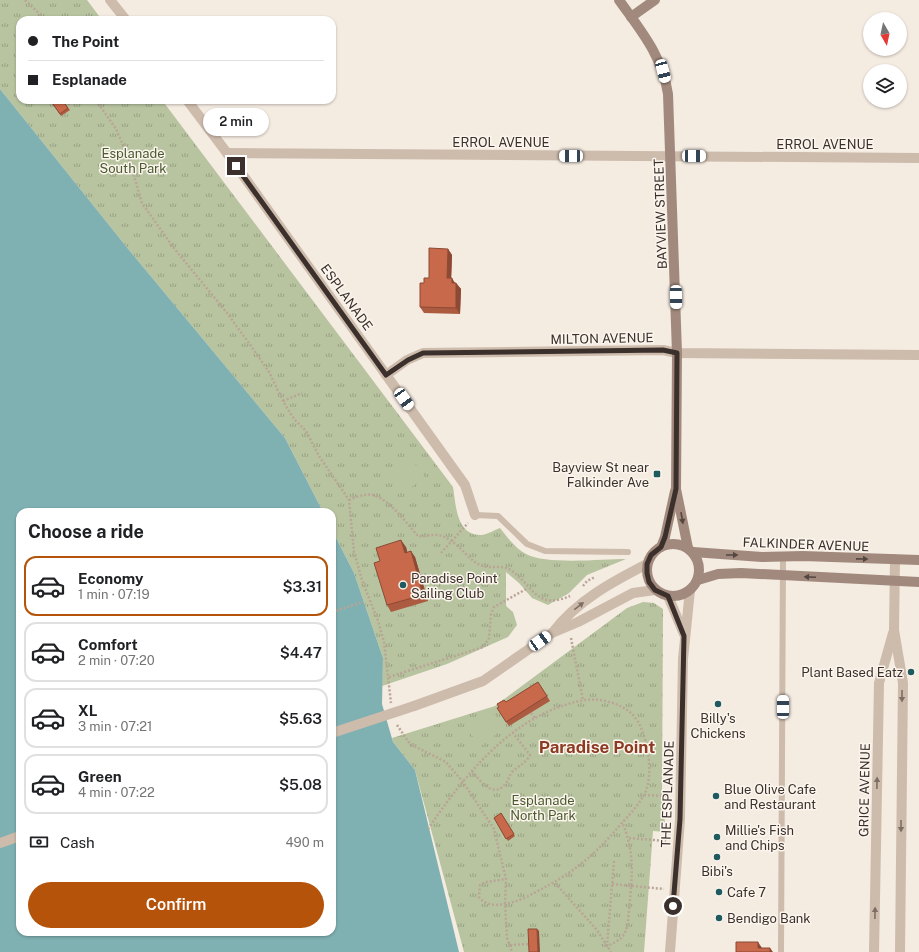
<!DOCTYPE html>
<meta charset="utf-8">
<style>
:root{--surface:#fff;--page:#f6f6f6;--text:#202124;--muted:#757577;--line:#e0e0e0;--accent:#b45309}
body{margin:0;font-family:"Public Sans",sans-serif;background:var(--page);color:var(--text);height:100vh;display:flex;flex-direction:column;font-size:15px;white-space:nowrap}
*{box-sizing:border-box;margin:0}
p{font-size:13px;color:var(--muted)}
.icon{flex:none;width:22px;height:22px;fill:none;stroke:currentColor;stroke-width:2;stroke-linecap:round;stroke-linejoin:round}
.map{position:relative;flex:1;overflow:hidden}
.drawer{position:absolute;left:16px;top:508px;width:320px;height:428px;display:flex;flex-direction:column;background:var(--surface);border-radius:12px;box-shadow:0 1px 3px #0004}
.drawer>*{flex:none}
.guide{position:absolute;left:16px;top:16px;width:320px;height:88px;border-radius:12px;box-shadow:0 1px 3px #0004;display:grid;align-content:center;height:88px;padding:0 12px;background:var(--surface)}
.needle{width:26px;rotate:171deg}
.buttons{position:absolute;left:863px;top:12px;display:grid;gap:8px}
.buttons a{display:grid;place-items:center;width:44px;height:44px;border-radius:50%;background:var(--surface);box-shadow:0 1px 3px #0004;font-size:20px}
.end{position:absolute;width:18px;height:18px;margin:-9px;border:5px solid #3b302b;background:#fff;box-shadow:0 0 0 2px #fff}
.from{border-radius:50%}
.bubble{position:absolute;height:28px;border-radius:14px;background:var(--surface);box-shadow:0 1px 3px #0004;font-size:13px;font-weight:600;line-height:28px;text-align:center}
.car{position:absolute;width:12px;height:24px;margin:-12px -6px;border-radius:5px;box-shadow:0 0 3px 1px #0007;background:linear-gradient(#fff 24%,#345 0 40%,#fff 0 76%,#345 0 86%,#fff 0)}
.guide b{display:flex;align-items:center;gap:14px;height:38px;font-size:15px}
.guide b+b{border-top:1px solid var(--line)}
.guide i{width:10px;height:10px;background:var(--text)}
ul{padding:0;list-style:none}
li{display:flex;align-items:center;gap:12px;height:60px;margin:0 8px 6px;padding:0 4px;border:2px solid var(--line);border-radius:12px}
li div{flex:1}
li b{display:block;font-size:15px}
li em{font-style:normal;font-weight:600}
li.selected{border-color:var(--accent)}
li>.icon{width:36px;height:36px;stroke-width:1.5}
h2{padding:0 12px;font-size:18px;line-height:48px}
.pay{display:flex;align-items:center;gap:10px;height:44px;padding:0 12px;font-size:15px}
.pay p{margin-inline-start:auto}
.primary-button{display:flex;gap:8px;margin-top:auto;padding:8px 12px}
.primary-button a{flex:1;height:46px;border-radius:24px;background:var(--accent);color:#fff;font-size:16px;font-weight:600;line-height:46px;text-align:center}
.map>svg:first-child{display:block}
</style>
<div class="map">
<svg width="919" height="952" viewBox="0 0 919 952">
<defs>
<pattern id="grass-tufts" width="24" height="20" patternUnits="userSpaceOnUse"><rect width="24" height="20" fill="#b8c4a0"/><path d="M3 7l-1-3M5 7V3M7 7l1-3M15 17l-1-3M17 17v-4M19 17l1-3" fill="none" stroke="#97a083"/></pattern>
</defs>
<rect width="100%" height="100%" fill="#f4ebe1"/>
<g fill="url(#grass-tufts)">
<path d="M0 0H87L102 20H20V100H162L453 487C456 505 456 536 482 535 488 534 495 530 500 528 507 537 516 549 526 554 546 565 602 559 626 559L587 575 569 593 548 605 532 598 519 583 506 572V606L513 612 517 625 508 637 447 664 382 686 383 658 354 573 332 530V512H323L285 438 129 250 0 89Z"/>
<path d="M643 602 654 603 663 609 662 796 666 832 653 831 644 952H464L415 770 393 742 392 738 495 706 627 608Z"/>
</g>
<g fill="#b8c4a0">
<path d="M413 461 425 478 405 491 394 474Z"/>
<path d="M493 713 505 727 481 746 470 733Z"/>
</g>
<path fill="#7fb0b2" d="M0 89 129 250 285 438 323 512H20V932H332V530L354 573 383 658 382 704 393 742 415 770 459 952H0Z"/>
<g fill="none" stroke-linecap="round" stroke-linejoin="round">
<g stroke="#b9a596" stroke-width="2.5" stroke-dasharray="2 2" stroke-linecap="butt">
<path d="M25 0 46 20"/>
<path d="M66 100 70 105"/>
<path d="M96 100 116 129 128 156 142 203 173 247 227 313 251 346 269 372 284 403 294 419 306 431 319 456 349 500 354 552 362 580 378 621 384 642 391 703"/>
<path d="M283 401 302 393"/>
<path d="M349 500C356 497 366 493 374 495 392 502 406 523 418 536 425 537 434 533 442 536 459 542 470 563 483 566 493 569 503 564 512 571 535 588 537 610 570 596"/>
<path d="M441 553 468 523"/>
<path d="M583 586 587 581 595 577"/>
<path d="M332 612 363 602"/>
<path d="M571 638 583 700"/>
<path d="M389 677 483 647 489 638 491 614 494 607 528 588"/>
<path d="M531 713 535 718"/>
<path d="M397 725 410 744 446 762 463 782 494 829 506 879 505 904 507 938 512 952"/>
<path d="M472 771C479 780 494 800 506 783 509 780 509 776 512 772 518 766 526 763 530 755L513 733"/>
<path d="M644 795 669 796"/>
<path d="M428 829C462 779 505 724 565 705 580 700 594 697 609 702 627 707 637 715 643 733 649 751 653 778 644 795 638 806 629 815 621 824 593 857 573 873 534 893 520 901 491 913 479 897L480 885 486 882 506 879"/>
<path d="M629 838 666 841"/>
<path d="M614 861 607 946C621 940 626 936 628 921 631 885 637 856 622 822"/>
<path d="M555 883 597 930 611 952"/>
<path d="M612 884 664 889"/>
<path d="M510 945 529 944"/>
</g>
<g stroke="#cdbbac" stroke-width="6">
<path d="M475 515 498 516 527 544 545 551 628 552"/>
<path d="M781 952 783 557"/>
</g>
<g stroke="#cdbbac" stroke-width="10">
<path d="M110 0 126 20"/>
<path d="M187 100 227 153 465 485 475 515"/>
<path d="M227 153 919 158"/>
<path d="M386 375 407 360 423 353 663 350 677 353 919 355"/>
<path d="M895 559 894 630 903 683 900 952"/>
<path d="M668 596 684 634"/>
<path d="M553 632C578 600 612 582 647 564"/>
<path d="M414 706 483 681 552 633 578 622 633 593 655 590"/>
<path d="M0 843 20 836"/>
<path d="M670 952 680 819 683 659 690 590"/>
<path d="M874 952 879 683 893 633"/>
</g>
<g stroke="#a18a7d" stroke-width="10">
<path d="M619 0C641 31 662 55 668 94L677 353 676 489 688 548"/>
<path d="M631 17 655 0"/>
<circle cx="673" cy="570" r="26"/>
<path d="M661 547 665 537 675 491"/>
<path d="M693 552 762 557 803 556 919 560"/>
<path d="M698 580 718 574 741 573 919 582"/>
</g>
<path stroke="#cdbbac" stroke-width="10" d="M332 733 414 706"/>
</g>
<g fill="#ac5a40">
<path d="M50 100H62L70 110 61 116Z"/>
<path d="M448 249 452 255 451 278 455 283H456L461 289 460 314 424 313 420 307 424 283 429 278Z"/>
<path d="M406 547 407 552 415 557 428 601 391 612 387 605 380 561Z"/>
<path d="M538 682 550 701 509 726 506 722V702Z"/>
<path d="M501 813 515 836 508 841 494 818Z"/>
</g>
<g fill="#8c4a34">
<path d="M448 249 452 255 451 285 447 278Z"/>
<path d="M452 278 456 285V283L461 289 460 314 456 308 452 283Z"/>
<path d="M401 540 406 547 409 559 405 553Z"/>
<path d="M411 551 415 557 428 601 423 595Z"/>
<path d="M537 929 539 931 540 952H538Z"/>
<path d="M758 942 762 948H758Z"/>
<path d="M770 948 773 952H770Z"/>
</g>
<g fill="#c8694b" stroke="#8c4a34">
<path d="M50 100H62L68 108 60 114Z"/>
<path d="M429 248 448 249 447 278H452V283H456V308L420 307V283H424V278H429Z"/>
<path d="M401 540 405 553 411 551 423 595 387 605 374 563 380 561 376 548Z"/>
<path d="M538 682 547 696 506 722 497 708 499 707 497 704 504 700 506 702Z"/>
<path d="M501 813 514 834 506 839 494 818Z"/>
<path d="M528 929H537L538 952H529Z"/>
<path d="M736 942H758V948H770V952H736Z"/>
</g>
<defs><path id="oneway-solid" d="M-6-.8H1V-3.2L6.5 0L1 3.2V.8H-6Z"/></defs>
<g fill="#544640">
<use href="#oneway-solid" transform="translate(682 518) rotate(80)"/>
<use href="#oneway-solid" transform="translate(732 555)"/>
<use href="#oneway-solid" transform="translate(862 559) rotate(1)"/>
<use href="#oneway-solid" transform="translate(810 577) rotate(-177)"/>
</g>
<g fill="#7d6f65">
<use href="#oneway-solid" transform="translate(579 606) rotate(-38)"/>
<use href="#oneway-solid" transform="translate(902 696) rotate(90)"/>
<use href="#oneway-solid" transform="translate(877 783) rotate(-89)"/>
<use href="#oneway-solid" transform="translate(901 826) rotate(90)"/>
<use href="#oneway-solid" transform="translate(875 913) rotate(-89)"/>
</g>
<g fill="none" stroke-linecap="round" stroke-linejoin="round">
<path stroke="#3b302b" stroke-width="5" d="M236 166 386 375 408 360 423 353 663 350 677 353 676 489 665 537 661 547 651 555 647 564V573L649 582 655 590 668 596 684 636 680 819 673 906"/>
</g>
<g fill="#1f5a5e" stroke="#fbf5ee" stroke-width="1.5">
<rect x="653" y="470" width="8" height="8" rx="2"/>
<circle cx="403" cy="585" r="4"/>
<circle cx="911" cy="672" r="4"/>
<circle cx="718" cy="704" r="4"/>
<circle cx="716" cy="796" r="4"/>
<circle cx="717" cy="837" r="4"/>
<circle cx="717" cy="857" r="4"/>
<circle cx="719" cy="892" r="4"/>
<circle cx="719" cy="918" r="4"/>
</g>
<g text-anchor="middle" stroke-width="3" stroke-linejoin="round" paint-order="stroke">
<g font-size="13" fill="#3b302b" stroke="#fbf5ee">
<text x="501" y="147">ERROL AVENUE</text>
<text x="825" y="149">ERROL AVENUE</text>
<text transform="translate(660 214) rotate(-92)" y="5">BAYVIEW STREET</text>
<text transform="translate(347 297) rotate(54)" y="5">ESPLANADE</text>
<text transform="translate(602 338) rotate(-1)" y="5">MILTON AVENUE</text>
<text transform="translate(806 544) rotate(2)" y="5">FALKINDER AVENUE</text>
<text transform="translate(864 790) rotate(-89)" y="5">GRICE AVENUE</text>
<text transform="translate(667 794) rotate(-88)" y="5">THE ESPLANADE</text>
</g>
<g font-size="13" fill="#4a5a2e" stroke="#fbf5ee">
<text x="133" y="158">Esplanade<tspan x="133" dy="15">South Park</tspan></text>
<text x="543" y="805">Esplanade<tspan x="543" dy="15">North Park</tspan></text>
</g>
<g font-size="13" fill="#3b302b" stroke="#fbf5ee" text-anchor="start">
<text x="649" y="472" text-anchor="end">Bayview St near<tspan x="649" dy="15">Falkinder Ave</tspan></text>
<text x="411" y="583">Paradise Point<tspan x="411" dy="15">Sailing Club</tspan></text>
<text x="903" y="677" text-anchor="end">Plant Based Eatz</text>
<text x="718" y="723" text-anchor="middle">Billy's<tspan x="718" dy="15">Chickens</tspan></text>
<text x="724" y="794">Blue Olive Cafe<tspan x="724" dy="15">and Restaurant</tspan></text>
<text x="725" y="835">Millie's Fish<tspan x="725" dy="15">and Chips</tspan></text>
<text x="717" y="876" text-anchor="middle">Bibi's</text>
<text x="727" y="897">Cafe 7</text>
<text x="727" y="923">Bendigo Bank</text>
</g>
<g font-size="17" font-weight="bold" fill="#8c3b22" stroke="#fbf5ee">
<text x="597" y="753">Paradise Point</text>
</g>
</g>
</svg>
<div class="buttons">
<a><svg class="needle" viewBox="-14 -14 28 28"><path d="M0-13l5 13h-10z" fill="#e53935"/><path d="M0 13l5-13h-10z" fill="#757577"/></svg></a>
<a><svg class="icon" aria-label="layers" viewBox="0 0 24 24"><path d="M12 4l9 5-9 5-9-5zM3 14l9 5 9-5"/></svg></a>
</div>
<i class="end from" style="left:673px;top:906px"></i>
<i class="end" style="left:236px;top:166px"></i>
<div class="bubble" style="left:203px;top:108px;width:66px">2 min</div>
<i class="car" style="left:663px;top:71px;rotate:165deg"></i>
<i class="car" style="left:571px;top:156px;rotate:270deg"></i>
<i class="car" style="left:694px;top:156px;rotate:90deg"></i>
<i class="car" style="left:676px;top:297px;rotate:179deg"></i>
<i class="car" style="left:404px;top:399px;rotate:145deg"></i>
<i class="car" style="left:540px;top:641px;rotate:55deg"></i>
<i class="car" style="left:783px;top:707px;rotate:0deg"></i>
<div class="guide">
<b><i class="from"></i>The Point</b>
<b><i></i>Esplanade</b>
</div>
<section class="drawer">
<h2>Choose a ride</h2>
<ul>
<li class="selected"><svg class="icon" aria-label="car" viewBox="0 0 24 24"><path d="M5 17H2v-5l4-1 3-4h7l3 4 3 1v5h-3M9 17h6M6 11h13"/><circle cx="7" cy="17" r="2"/><circle cx="17" cy="17" r="2"/></svg><div><b>Economy</b><p>1 min · 07:19</p></div><em>$3.31</em></li>
<li><svg class="icon" aria-label="car" viewBox="0 0 24 24"><path d="M5 17H2v-5l4-1 3-4h7l3 4 3 1v5h-3M9 17h6M6 11h13"/><circle cx="7" cy="17" r="2"/><circle cx="17" cy="17" r="2"/></svg><div><b>Comfort</b><p>2 min · 07:20</p></div><em>$4.47</em></li>
<li><svg class="icon" aria-label="car" viewBox="0 0 24 24"><path d="M5 17H2v-5l4-1 3-4h7l3 4 3 1v5h-3M9 17h6M6 11h13"/><circle cx="7" cy="17" r="2"/><circle cx="17" cy="17" r="2"/></svg><div><b>XL</b><p>3 min · 07:21</p></div><em>$5.63</em></li>
<li><svg class="icon" aria-label="car" viewBox="0 0 24 24"><path d="M5 17H2v-5l4-1 3-4h7l3 4 3 1v5h-3M9 17h6M6 11h13"/><circle cx="7" cy="17" r="2"/><circle cx="17" cy="17" r="2"/></svg><div><b>Green</b><p>4 min · 07:22</p></div><em>$5.08</em></li>
</ul>
<div class="pay"><svg class="icon" aria-label="cash" viewBox="0 0 24 24"><path d="M3 7h18v10H3z"/><circle cx="12" cy="12" r="2"/></svg>Cash<p>490 m</p></div>
<div class="primary-button"><a>Confirm</a></div>
</section>
</div>
